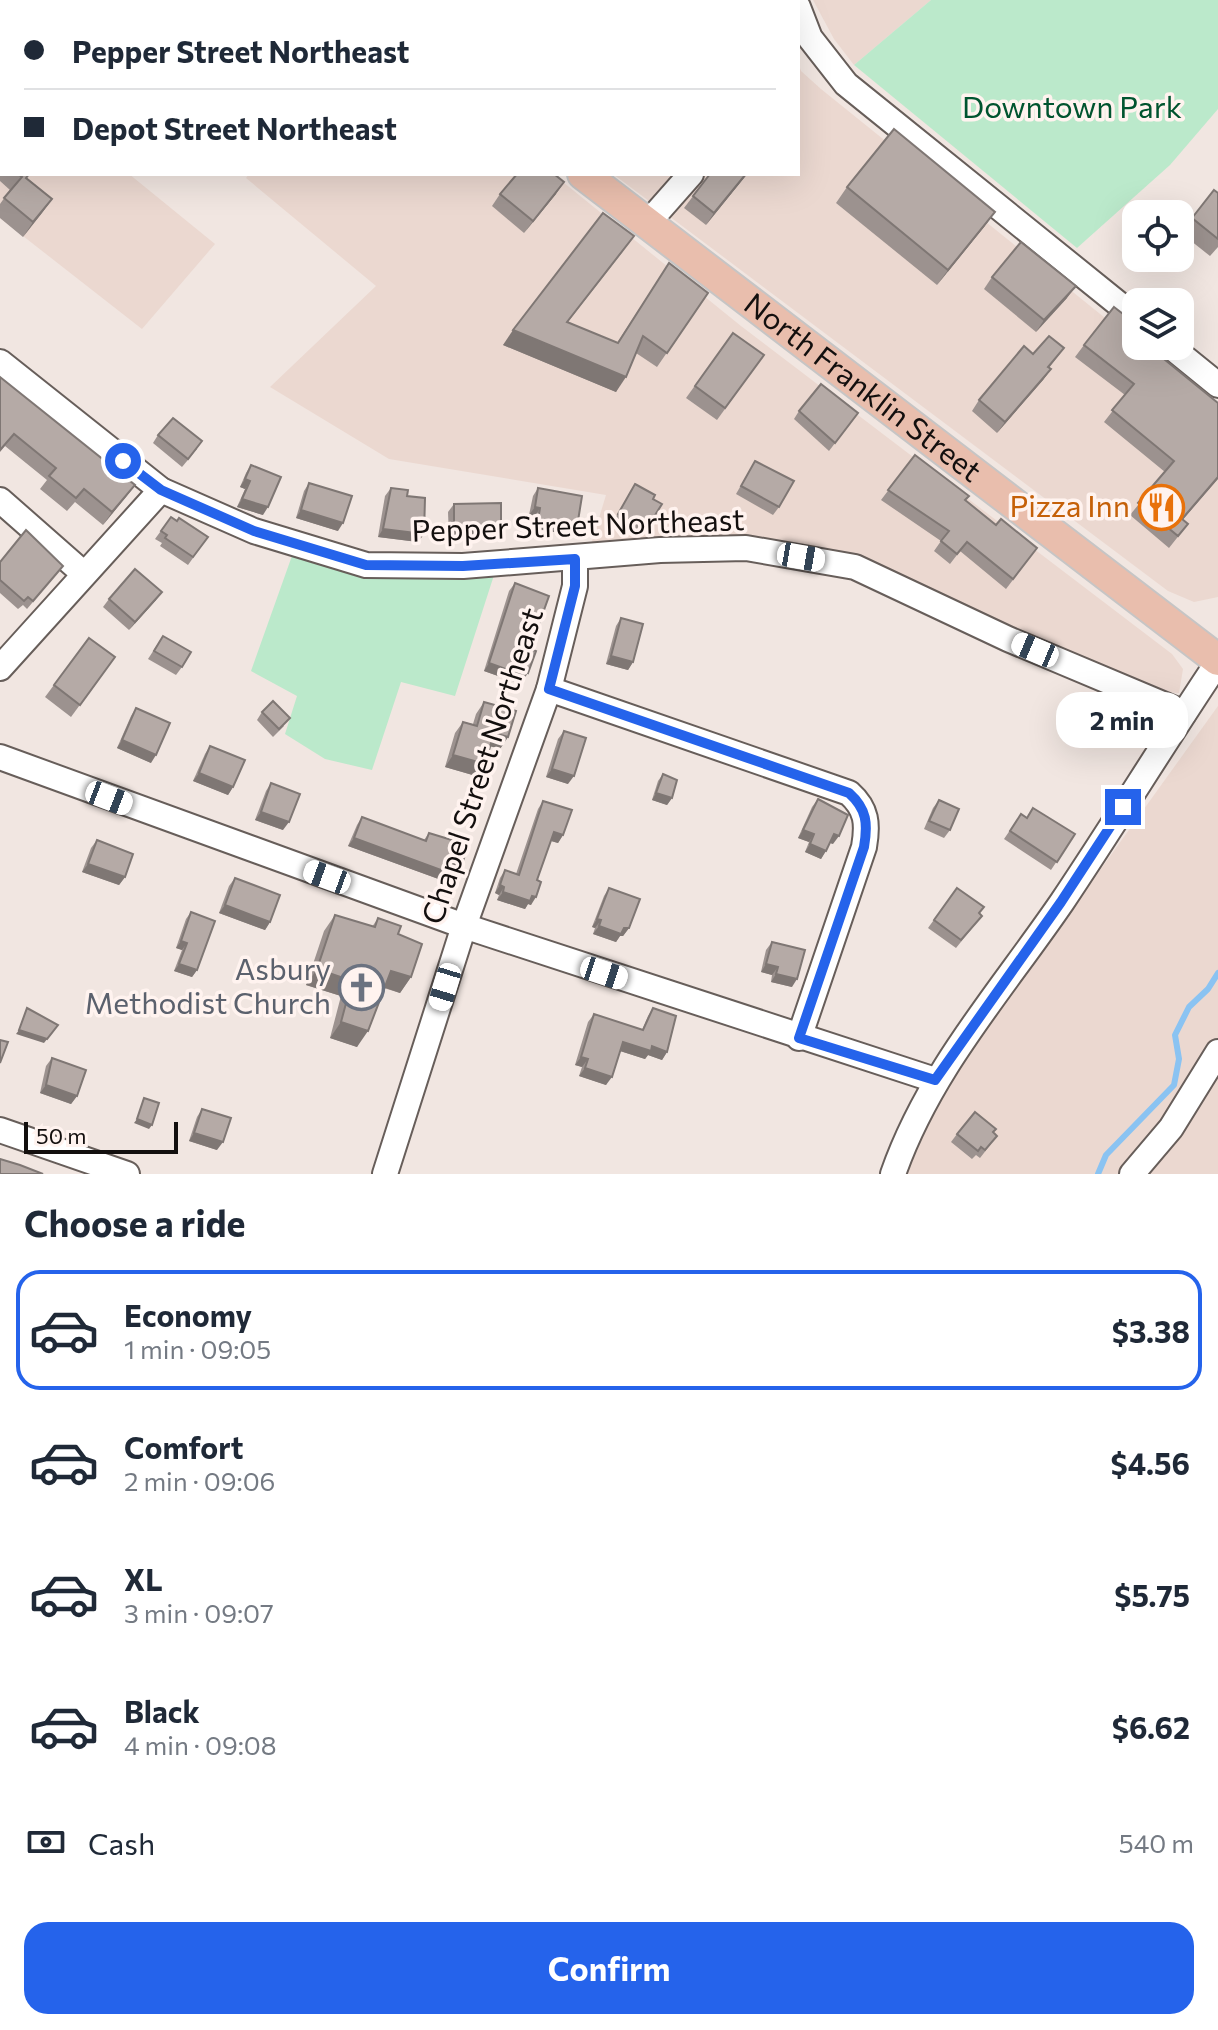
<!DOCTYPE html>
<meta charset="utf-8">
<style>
:root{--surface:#fff;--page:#f2f2f3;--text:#1f2937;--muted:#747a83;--line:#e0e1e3;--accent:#2563eb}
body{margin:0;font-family:Commissioner,sans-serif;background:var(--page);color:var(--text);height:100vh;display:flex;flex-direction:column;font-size:30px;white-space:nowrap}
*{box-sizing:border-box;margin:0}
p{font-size:26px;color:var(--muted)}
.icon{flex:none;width:44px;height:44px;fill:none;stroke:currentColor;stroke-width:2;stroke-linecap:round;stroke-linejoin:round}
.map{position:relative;height:1174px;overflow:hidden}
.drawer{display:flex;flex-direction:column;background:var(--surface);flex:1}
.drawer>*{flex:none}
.hud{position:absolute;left:0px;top:0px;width:800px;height:176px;box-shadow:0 8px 32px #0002;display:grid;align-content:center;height:176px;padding:0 24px;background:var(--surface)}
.controls{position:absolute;left:1122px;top:200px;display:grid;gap:16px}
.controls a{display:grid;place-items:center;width:72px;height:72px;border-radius:16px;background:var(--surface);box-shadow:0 8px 32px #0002;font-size:40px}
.scale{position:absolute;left:24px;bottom:20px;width:154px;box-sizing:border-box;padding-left:8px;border:4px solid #130f0e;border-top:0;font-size:22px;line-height:28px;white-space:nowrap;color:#130f0e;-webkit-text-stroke:6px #fff3ef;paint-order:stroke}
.end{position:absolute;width:36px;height:36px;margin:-18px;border:10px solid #2563eb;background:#fff;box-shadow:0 0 0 4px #fff}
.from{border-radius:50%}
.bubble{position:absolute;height:56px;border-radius:24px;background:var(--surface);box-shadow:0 8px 32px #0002;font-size:26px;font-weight:700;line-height:56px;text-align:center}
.car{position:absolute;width:24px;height:48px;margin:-24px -12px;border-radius:10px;box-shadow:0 0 6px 2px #0007;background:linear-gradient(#fff 24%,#345 0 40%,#fff 0 76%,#345 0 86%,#fff 0)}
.hud b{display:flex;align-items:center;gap:28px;height:76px;font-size:30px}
.hud b+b{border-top:2px solid var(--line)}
.hud i{width:20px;height:20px;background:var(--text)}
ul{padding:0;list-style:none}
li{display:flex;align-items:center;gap:24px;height:120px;margin:0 16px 12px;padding:0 8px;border:4px solid transparent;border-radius:24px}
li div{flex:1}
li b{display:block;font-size:30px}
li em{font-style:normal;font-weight:700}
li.selected{border-color:var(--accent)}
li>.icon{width:72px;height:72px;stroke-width:1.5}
h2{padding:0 24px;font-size:36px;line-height:96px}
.pay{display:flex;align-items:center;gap:20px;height:88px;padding:0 24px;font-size:30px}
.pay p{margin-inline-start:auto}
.cta{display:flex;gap:16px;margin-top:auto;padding:16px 24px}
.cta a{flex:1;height:92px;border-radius:24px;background:var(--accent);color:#fff;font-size:32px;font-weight:700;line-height:92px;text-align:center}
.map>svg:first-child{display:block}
</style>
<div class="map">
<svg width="1218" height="1174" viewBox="0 0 1218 1174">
<rect width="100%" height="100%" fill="#f1e6e1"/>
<g fill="#ebd8d0">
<path d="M408 0H779V2H410Z"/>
<path d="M813 0H931L854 65 834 39Z"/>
<path d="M798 62 801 71 821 89 1218 409V597L1194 602 1168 591 613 174H798Z"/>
<path d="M0 71 2 174H129L215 244 142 329 0 218Z"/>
<path d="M249 174H553L741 326 1172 654 1183 669 1179 693 1158 692 867 565 589 551 606 495 389 459 270 387 376 286 246 178Z"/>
<path d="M1218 706V1174H905L935 1106 970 1051Z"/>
</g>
<g fill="#bbe9cb">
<path d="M931 0H1218V109L1170 165 1077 248 854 65Z"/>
<path d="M293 553 495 572 455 696 401 682 372 770 325 759 285 734 297 696 251 671Z"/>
</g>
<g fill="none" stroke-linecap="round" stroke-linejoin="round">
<path stroke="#8ac3f2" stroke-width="6" d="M1098 1174 1106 1155 1174 1085 1179 1059 1175 1035 1189 1007 1208 989 1218 973"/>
<defs>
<g id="minor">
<path d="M798 7 810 38 846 84 1136 318"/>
<path d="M646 225 691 174"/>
<path d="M1170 346 1218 385"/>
<path d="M0 362 161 490 254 531 366 565 463 566 660 550 746 548 855 567 1008 639 1184 713"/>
<path d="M0 500 83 573"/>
<path d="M0 668 161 490"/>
<path d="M549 689 849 793C867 809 868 824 864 847L799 1038"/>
<path d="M0 757 464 926 935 1080"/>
<path d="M0 1130 127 1174"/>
<path d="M385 1174 464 926 549 689 575 586V559"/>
<path d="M893 1174C929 1071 1001 991 1062 902 1115 823 1165 741 1218 662"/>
<path d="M1132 1174 1171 1128 1218 1052"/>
</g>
<g id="major">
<path d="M361 0 364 2"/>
<path d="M0 3 2 0"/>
<path id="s1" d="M583 174 1218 660"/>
</g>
</defs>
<use href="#minor" stroke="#675e5a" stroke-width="28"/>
<use href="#major" stroke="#c6c5c5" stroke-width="34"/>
<use href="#minor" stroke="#fff" stroke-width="24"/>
<use href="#major" stroke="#e9bead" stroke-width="30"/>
</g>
<g fill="#9c928f">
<path d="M223 0H274L273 2H225Z"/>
<path d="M458 0H500L498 2H461Z"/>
<path d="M2 44V71L0 70V47Z"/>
<path d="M0 94 2 96V174H30L27 178 52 199 23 237 0 218V204L10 190 0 181Z"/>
<path d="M710 174H747L706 225 684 208Z"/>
<path d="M847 187 995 212 984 227 937 285 836 203Z"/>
<path d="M1218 193V247L1210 256 1181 233 1192 218Z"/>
<path d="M500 194H556L524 233 492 206Z"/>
<path d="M624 250 568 322 617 343 669 263 708 293 657 367 636 353 616 392 503 345Z"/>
<path d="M992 277 1067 298 1036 332 984 289Z"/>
<path d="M733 333 764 355 717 420 686 398Z"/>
<path d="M1084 345 1153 350 1218 403 1183 520 1188 524 1169 548 1130 515 1165 472 1104 422 1125 395 1075 357Z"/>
<path d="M1064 348 1049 368 1051 369 1043 380 997 433 972 411 979 400 1033 354Z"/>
<path d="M0 377 135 485 103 525 75 502 67 511 40 489 47 480 5 446 0 452Z"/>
<path d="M799 411 858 413 829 451 794 419Z"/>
<path d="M158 435 197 449 182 467 153 443Z"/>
<path d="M915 455 965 500 996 525 1037 548 1006 589 960 551 950 564 934 551 941 541 881 500Z"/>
<path d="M755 461 779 507 773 515 736 494Z"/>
<path d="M251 465 263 515 237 507 245 489 240 487 246 473Z"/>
<path d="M309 483 338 531 296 518 304 491Z"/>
<path d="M635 484 653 499 662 504 641 536 613 522Z"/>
<path d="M391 488 424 534 418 542 378 537 385 496Z"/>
<path d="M538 488 577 527 571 535 532 528 535 516 529 515 533 496Z"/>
<path d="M454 504 496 537 449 538 448 512Z"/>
<path d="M171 517 208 537 188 565 160 546 162 543 155 539Z"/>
<path d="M0 562 63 566 27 609 23 605 18 609 0 593Z"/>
<path d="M515 583 530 649 528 673 522 681 517 679 515 682 484 671 509 591Z"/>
<path d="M109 599 156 600 129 630 103 607Z"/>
<path d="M621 618 633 662 628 670 606 664 616 626Z"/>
<path d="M163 636 182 667 176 675 148 659Z"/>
<path d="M89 638 115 657 71 717 45 697Z"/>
<path d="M484 702 508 737 500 749 490 746 485 764 476 776 445 767 455 733 463 722 473 724 476 714Z"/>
<path d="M136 708 151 763 117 748 131 716Z"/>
<path d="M262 712 284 726 273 737 257 720Z"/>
<path d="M564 731 568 784 546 777 558 739Z"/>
<path d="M210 746 233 787 228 795 193 781 205 754Z"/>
<path d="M663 774 672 798 667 805 652 800 658 781Z"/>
<path d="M271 783 283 830 255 820 266 791Z"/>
<path d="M818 799 833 844 830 843 821 859 805 852 809 842 798 838 812 807Z"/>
<path d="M939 800 950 830 944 838 924 829 933 808Z"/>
<path d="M543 801 563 835 558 843 551 841 537 880 531 905 528 904 525 909 497 900 499 895 495 893 500 878 505 870 516 874 538 809Z"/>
<path d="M1021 814 1026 818 1075 834 1051 870 1004 839Z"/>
<path d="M362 817 424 840 429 833 457 869 452 867 444 881 348 846 357 825Z"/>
<path d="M97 840 125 877 119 885 82 872 91 848Z"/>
<path d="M235 878 270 922 265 930 219 913 229 886Z"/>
<path d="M609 888 629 928 623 936H620L616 942 593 934 595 928 592 927 604 896Z"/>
<path d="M957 888 982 916 956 948 928 928Z"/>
<path d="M191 912 197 970 192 977 174 971 182 950 176 948 186 919Z"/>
<path d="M335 915 372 927 378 918 398 934 411 977 400 993 384 988 357 1047 330 1038 341 996 306 985 324 931Z"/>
<path d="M772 942 792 987 771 982 772 975 761 972 766 950Z"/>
<path d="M653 1008 667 1052 662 1060 648 1055 645 1059 620 1051 606 1085 579 1076 582 1067 575 1065 588 1022 594 1014 642 1030 648 1016Z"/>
<path d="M52 1058 77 1096 71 1104 40 1093 46 1066Z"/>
<path d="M202 1109 217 1150 189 1141 197 1117Z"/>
<path d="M993 1133 991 1144 980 1158 976 1155 972 1159 951 1142 957 1134Z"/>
</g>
<g fill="#7f7774">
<path d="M746 174H747L706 225 714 213Z"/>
<path d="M564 182 556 194 524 233 533 221Z"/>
<path d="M52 199 42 213 23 237 33 222Z"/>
<path d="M995 212 984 227 937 285 948 270Z"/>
<path d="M1076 286 1067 298 1036 332 1044 320Z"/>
<path d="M513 330 626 377 616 392 503 345Z"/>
<path d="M1051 369 1043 380 997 433 1005 422Z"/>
<path d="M1218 477V479L1173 531 1182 519Z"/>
<path d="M245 479 250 481 245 489 240 487Z"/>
<path d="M135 485 126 497 103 525 112 512Z"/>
<path d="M242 499 268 507 263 515 237 507Z"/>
<path d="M535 507 540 508 535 516 529 515Z"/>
<path d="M301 510 343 523 338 531 296 518Z"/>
<path d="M538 520 577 527 571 535 532 528Z"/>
<path d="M383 529 424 534 418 542 378 537Z"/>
<path d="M501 529 496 537 449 538 454 530Z"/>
<path d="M162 592 156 600 129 630 135 622Z"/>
<path d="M611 656 633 662 628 670 606 664Z"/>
<path d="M489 663 522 670 528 673 522 681 517 679 515 682 484 671Z"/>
<path d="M494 733 508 737 500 749 486 745Z"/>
<path d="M122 740 156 755 151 763 117 748Z"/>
<path d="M453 755 485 764 476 776 445 767Z"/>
<path d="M552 769 574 776 568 784 546 777Z"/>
<path d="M199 773 233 787 228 795 193 781Z"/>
<path d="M656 793 672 798 667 805 652 800Z"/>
<path d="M261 812 289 822 283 830 255 820Z"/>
<path d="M803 830 814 834 809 842 798 838Z"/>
<path d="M554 832 563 835 558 843 548 840Z"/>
<path d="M834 834 839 836 833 844 828 842Z"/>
<path d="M354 838 449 873 444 881 348 846Z"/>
<path d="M810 844 826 851 821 859 805 852Z"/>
<path d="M456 859 463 861 457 869 450 867Z"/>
<path d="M88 864 125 877 119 885 82 872Z"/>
<path d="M500 885 504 887 499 895 495 893Z"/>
<path d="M503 892 532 896 536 897 531 905 528 904 525 909 497 900Z"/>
<path d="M225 905 270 922 265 930 219 913Z"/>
<path d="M597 919 601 920 595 928 592 927Z"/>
<path d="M599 926 624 928H629L623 936H620L616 942 593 934Z"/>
<path d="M181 941 187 943 182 950 176 948Z"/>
<path d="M179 964 197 970 192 977 174 971Z"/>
<path d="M766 964 778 967 772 975 761 972Z"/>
<path d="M317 969 352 981 341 996 306 985Z"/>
<path d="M391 971 411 977 400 993 380 986Z"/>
<path d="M776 974 797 979 792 987 771 982Z"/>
<path d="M341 1022 368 1031 357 1047 330 1038Z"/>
<path d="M58 1025 44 1043 16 1034 19 1030Z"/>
<path d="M623 1042 652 1046 667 1052 662 1060 648 1055 645 1059 617 1050Z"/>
<path d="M581 1057 588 1059 582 1067 575 1065Z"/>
<path d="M585 1068 612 1077 606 1085 579 1076Z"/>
<path d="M46 1085 77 1096 71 1104 40 1093Z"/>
<path d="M137 1119 152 1125 149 1129 134 1123Z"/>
<path d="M194 1133 223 1142 217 1150 189 1141Z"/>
</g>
<g fill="#b5aaa6" stroke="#7f7774" stroke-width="2">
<path d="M41 0H202L200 2H39Z"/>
<path d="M480 0H497L495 2H482Z"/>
<path d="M0 94 2 96V161L0 159Z"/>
<path d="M894 129 995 212 948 270 847 187Z"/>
<path d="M18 174H29L26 178 52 199 33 222 4 198 22 177Z"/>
<path d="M517 174H554L564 182 533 221 500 194Z"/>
<path d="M710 174H746L714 213 693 196Z"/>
<path d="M1214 190 1218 193V239L1192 218Z"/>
<path d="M603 213 634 236 567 322 618 343 669 263 708 293 667 353 643 336 626 377 513 330Z"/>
<path d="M1021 242 1076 286 1044 320 992 277Z"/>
<path d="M1114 307 1136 324V346H1156L1153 350 1218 403V477L1182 519 1188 524 1178 536 1138 503 1174 461 1112 410 1134 384 1084 345Z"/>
<path d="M733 333 764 355 725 408 695 386Z"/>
<path d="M1049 336 1064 348 1048 367 1051 369 1005 422 979 400 1024 346 1033 354Z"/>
<path d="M0 377 135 485 112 512 84 489 76 498 49 476 56 468 14 434 0 450Z"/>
<path d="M821 384 858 413 835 443 799 411Z"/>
<path d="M173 418 202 441 188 459 158 435Z"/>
<path d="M915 455 969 496 965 500 996 525 1001 519 1037 548 1013 579 967 542 957 554 941 541 949 531 888 490Z"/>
<path d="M755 461 794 481 779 507 741 486Z"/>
<path d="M251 465 281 477 268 507 242 499 250 481 245 479Z"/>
<path d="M309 483 352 496 343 523 301 510Z"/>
<path d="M635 484 655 495 653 499 662 504 647 528 618 514Z"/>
<path d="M391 488 408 490 407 496 425 498 424 534 383 529Z"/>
<path d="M538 488 582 496 577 527 538 520 540 508 535 507Z"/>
<path d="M501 503V529L454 530V504Z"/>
<path d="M171 517 177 521 179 518 208 537 193 557 165 538 167 535 161 531Z"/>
<path d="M26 530 63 566 33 601 28 597 24 601 0 580V562Z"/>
<path d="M135 569 162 592 135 622 109 599Z"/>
<path d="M515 583 549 596 530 649 536 651 528 673 522 670 520 674 489 663Z"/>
<path d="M621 618 643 624 633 662 611 656Z"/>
<path d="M163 636 191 652 182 667 154 651Z"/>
<path d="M89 638 115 657 80 705 54 685Z"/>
<path d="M273 701 290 718 279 729 262 712Z"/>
<path d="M484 702 516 711 508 737 494 733 485 764 453 755 463 722 477 726Z"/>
<path d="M136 708 170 723 156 755 122 740Z"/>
<path d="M564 731 586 738 574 776 552 769Z"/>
<path d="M210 746 245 760 233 787 199 773Z"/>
<path d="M663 774 677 780 672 798 656 793Z"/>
<path d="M271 783 300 794 289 822 261 812Z"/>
<path d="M818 799 848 815 839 836 834 834 826 851 810 844 814 834 803 830Z"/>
<path d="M939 800 959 809 950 830 929 821Z"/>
<path d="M543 801 572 810 563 835 554 832 537 880 541 882 536 897 532 896 530 901 503 892 504 887 500 885 505 870 519 875Z"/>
<path d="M1033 808 1075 834 1057 862 1010 831 1021 814 1027 818Z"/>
<path d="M362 817 426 841 429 833 468 845 463 861 456 859 449 873 354 838Z"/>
<path d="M97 840 133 854 125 877 88 864Z"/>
<path d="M235 878 280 895 270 922 225 905Z"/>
<path d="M609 888 640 899 629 928H624L621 934 599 926 601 920 597 919Z"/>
<path d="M957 888 984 907 979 913 982 916 961 940 934 920Z"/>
<path d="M191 912 215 921 197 970 179 964 187 943 181 941Z"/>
<path d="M335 915 375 927 378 918 401 926 398 934 422 944 411 977 391 971 368 1031 341 1022 352 981 317 969Z"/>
<path d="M772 942 805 950 797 979 776 974 778 967 766 964Z"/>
<path d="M27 1008 58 1025 47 1039 19 1030Z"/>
<path d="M653 1008 676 1016 667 1052 652 1046 651 1051 623 1042 612 1077 585 1068 588 1059 581 1057 594 1014 643 1030Z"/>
<path d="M0 1040 8 1042 0 1063Z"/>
<path d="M52 1058 86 1070 77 1096 46 1085Z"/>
<path d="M144 1098 159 1103 152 1125 137 1119Z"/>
<path d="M202 1109 231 1118 223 1142 194 1133Z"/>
<path d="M975 1112 996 1129 993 1132 997 1136 985 1150 981 1147 978 1151 957 1134Z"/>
<path d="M0 1159 20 1165 43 1174H0Z"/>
</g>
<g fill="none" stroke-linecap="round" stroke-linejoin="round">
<path stroke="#2563eb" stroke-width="10" d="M123 461 161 490 254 531 366 565 463 566 575 559V586L549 689 849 793C867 809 868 824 864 847L799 1038 935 1080 1061 902 1123 807"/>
</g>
<defs>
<symbol id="restaurant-ring" viewBox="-11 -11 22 22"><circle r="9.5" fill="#fff3ef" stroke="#e8710a" stroke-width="1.5"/><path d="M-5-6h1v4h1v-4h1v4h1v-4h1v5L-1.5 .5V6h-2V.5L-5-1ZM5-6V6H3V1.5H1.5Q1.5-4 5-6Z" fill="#e8710a"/></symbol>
<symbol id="church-ring" viewBox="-11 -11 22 22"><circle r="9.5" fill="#fff3ef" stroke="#6b7280" stroke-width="1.5"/><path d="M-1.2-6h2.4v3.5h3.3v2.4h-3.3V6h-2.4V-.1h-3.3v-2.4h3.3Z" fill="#6b7280"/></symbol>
</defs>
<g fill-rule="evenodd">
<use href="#restaurant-ring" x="1136" y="482" width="51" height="51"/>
<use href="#church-ring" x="336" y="962" width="51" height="51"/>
</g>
<g text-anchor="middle" stroke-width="7" stroke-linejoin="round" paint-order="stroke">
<g font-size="30" fill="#00542f" stroke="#fff3ef">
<text x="1072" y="118">Downtown Park</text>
</g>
<g font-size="30" fill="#130f0e" stroke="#fff3ef">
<text dy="10" stroke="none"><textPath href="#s1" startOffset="352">North Franklin Street</textPath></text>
<text transform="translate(578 526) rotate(-2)" y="10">Pepper Street Northeast</text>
<text transform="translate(483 766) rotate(-72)" y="10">Chapel Street Northeast</text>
</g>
<g font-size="30" fill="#c56008" stroke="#fff3ef" text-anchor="end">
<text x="1130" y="517">Pizza Inn</text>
</g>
<g font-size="30" fill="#5b616d" stroke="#fff3ef" text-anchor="end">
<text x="331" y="980">Asbury<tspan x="331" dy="34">Methodist Church</tspan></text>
</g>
</g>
</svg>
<div class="controls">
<a><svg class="icon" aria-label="locate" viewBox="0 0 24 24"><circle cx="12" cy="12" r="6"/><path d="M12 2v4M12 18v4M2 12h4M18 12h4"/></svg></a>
<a><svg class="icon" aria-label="layers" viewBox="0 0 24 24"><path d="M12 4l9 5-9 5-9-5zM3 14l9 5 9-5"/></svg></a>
</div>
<div class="scale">50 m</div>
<i class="end from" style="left:123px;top:461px"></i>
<i class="end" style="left:1123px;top:807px"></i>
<div class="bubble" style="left:1056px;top:692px;width:132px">2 min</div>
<i class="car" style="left:801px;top:557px;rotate:100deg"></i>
<i class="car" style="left:1035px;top:650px;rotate:293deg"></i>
<i class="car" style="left:109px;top:798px;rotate:111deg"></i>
<i class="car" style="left:327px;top:877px;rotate:290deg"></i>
<i class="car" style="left:604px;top:973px;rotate:108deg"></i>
<i class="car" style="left:445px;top:987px;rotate:197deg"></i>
<div class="hud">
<b><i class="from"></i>Pepper Street Northeast</b>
<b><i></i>Depot Street Northeast</b>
</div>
</div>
<section class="drawer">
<h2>Choose a ride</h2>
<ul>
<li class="selected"><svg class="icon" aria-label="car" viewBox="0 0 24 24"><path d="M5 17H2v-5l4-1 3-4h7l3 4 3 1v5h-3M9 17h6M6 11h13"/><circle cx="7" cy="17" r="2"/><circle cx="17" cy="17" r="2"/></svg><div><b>Economy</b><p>1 min · 09:05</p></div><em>$3.38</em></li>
<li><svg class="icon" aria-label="car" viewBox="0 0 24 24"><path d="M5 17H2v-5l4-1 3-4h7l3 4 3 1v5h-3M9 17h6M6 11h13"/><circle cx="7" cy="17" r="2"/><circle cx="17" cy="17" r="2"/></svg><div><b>Comfort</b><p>2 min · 09:06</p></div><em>$4.56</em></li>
<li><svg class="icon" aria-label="car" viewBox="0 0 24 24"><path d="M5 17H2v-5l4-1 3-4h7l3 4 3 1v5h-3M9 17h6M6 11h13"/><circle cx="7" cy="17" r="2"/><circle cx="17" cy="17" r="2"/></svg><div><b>XL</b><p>3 min · 09:07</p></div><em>$5.75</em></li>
<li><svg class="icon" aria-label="car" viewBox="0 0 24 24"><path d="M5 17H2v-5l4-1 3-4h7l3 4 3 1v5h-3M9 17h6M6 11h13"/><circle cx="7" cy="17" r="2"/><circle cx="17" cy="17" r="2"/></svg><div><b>Black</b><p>4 min · 09:08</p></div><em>$6.62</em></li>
</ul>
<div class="pay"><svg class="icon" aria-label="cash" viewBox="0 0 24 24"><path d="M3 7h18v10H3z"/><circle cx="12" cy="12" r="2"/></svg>Cash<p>540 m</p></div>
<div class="cta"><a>Confirm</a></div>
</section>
